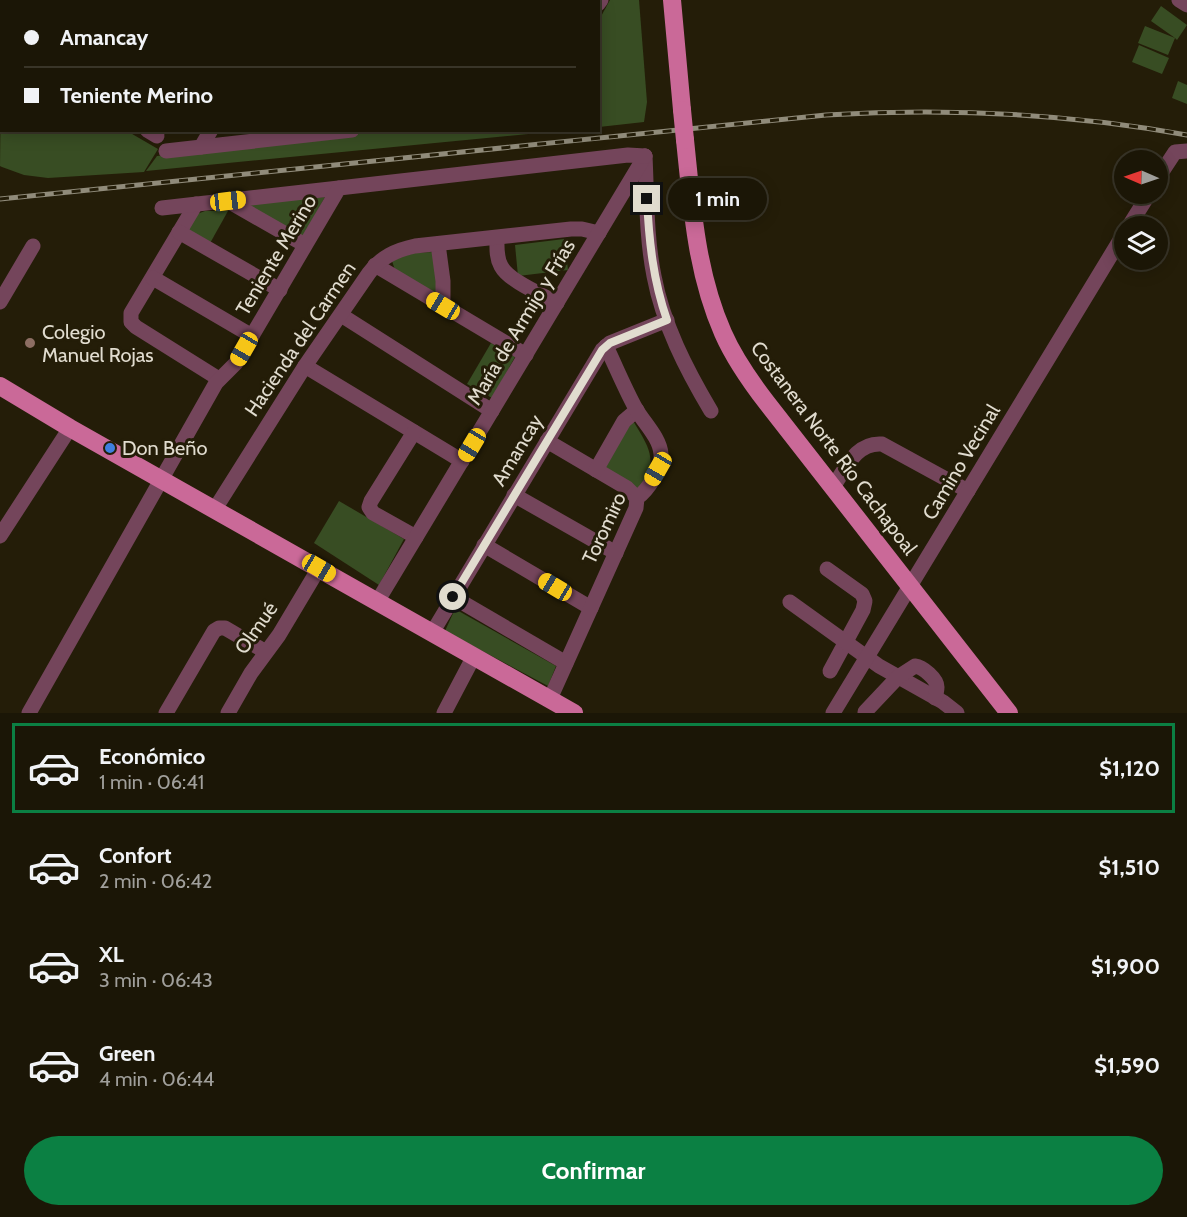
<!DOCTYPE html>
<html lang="es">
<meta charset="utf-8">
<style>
:root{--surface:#1b1606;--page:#241f10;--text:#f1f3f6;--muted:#a09f9b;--line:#393528;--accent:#0b8043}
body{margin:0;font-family:Cabin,sans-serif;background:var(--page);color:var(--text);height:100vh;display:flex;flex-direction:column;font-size:22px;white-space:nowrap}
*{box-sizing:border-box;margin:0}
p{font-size:20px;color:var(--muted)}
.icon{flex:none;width:33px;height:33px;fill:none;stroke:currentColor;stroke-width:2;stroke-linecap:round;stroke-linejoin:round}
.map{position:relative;height:713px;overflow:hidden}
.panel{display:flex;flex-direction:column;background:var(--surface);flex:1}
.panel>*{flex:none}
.guide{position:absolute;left:0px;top:0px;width:600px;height:132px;box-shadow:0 3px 15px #0003,0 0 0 2px var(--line);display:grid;align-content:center;height:132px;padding:0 24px;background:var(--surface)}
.needle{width:39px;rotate:272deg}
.tools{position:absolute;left:1114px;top:150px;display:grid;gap:12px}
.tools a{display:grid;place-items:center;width:54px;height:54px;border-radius:50%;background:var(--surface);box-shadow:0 3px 15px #0003,0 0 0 2px var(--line);font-size:30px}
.end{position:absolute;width:27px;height:27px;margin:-14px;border:8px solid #e1dccf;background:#111;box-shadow:0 0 0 3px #111}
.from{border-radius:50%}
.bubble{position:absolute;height:42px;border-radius:21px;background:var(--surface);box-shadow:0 3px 15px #0003,0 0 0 2px var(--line);font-size:20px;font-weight:700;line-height:42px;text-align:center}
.car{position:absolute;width:18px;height:36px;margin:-18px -9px;border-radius:8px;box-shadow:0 0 4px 2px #0007;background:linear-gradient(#f5c518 24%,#345 0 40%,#f5c518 0 76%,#345 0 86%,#f5c518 0)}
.guide b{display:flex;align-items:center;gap:21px;height:57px;font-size:22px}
.guide b+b{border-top:2px solid var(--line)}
.guide i{width:15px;height:15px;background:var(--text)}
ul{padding:10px 0 0;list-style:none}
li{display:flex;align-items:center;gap:18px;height:90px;margin:0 12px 9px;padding:0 12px;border:3px solid transparent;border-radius:0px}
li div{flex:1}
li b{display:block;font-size:22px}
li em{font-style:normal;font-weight:700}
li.selected{border-color:var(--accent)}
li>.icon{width:54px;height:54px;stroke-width:1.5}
.button{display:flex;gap:12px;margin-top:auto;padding:12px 24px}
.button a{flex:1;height:69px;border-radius:36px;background:var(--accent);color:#fff;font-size:24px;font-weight:700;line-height:69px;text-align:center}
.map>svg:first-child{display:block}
</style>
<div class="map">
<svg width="1187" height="713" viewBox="0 0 1187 713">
<rect width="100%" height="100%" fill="#241d08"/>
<g fill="#384d23">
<path d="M610 0H639L647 102 644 122 599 127V20Z"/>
<path d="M1161 6 1187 25 1177 40 1175 38 1168 55 1138 43 1145 26 1175 38 1151 21Z"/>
<path d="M1139 45 1169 58 1162 74 1132 62Z"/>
<path d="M1 77 2 130 127 131 158 149 144 172 48 178 24 175 2 167 0 166Z"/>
<path d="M1178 81 1187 85V104L1172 98Z"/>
<path d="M386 131H559L146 171 157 156Z"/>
<path d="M325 197 303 237 244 204Z"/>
<path d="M205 211H228L209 245 187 232 197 214Z"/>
<path d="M564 239 568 270 518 276 515 245Z"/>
<path d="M434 252 438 295 395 270 392 261 407 253Z"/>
<path d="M491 343 515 357 492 398 467 384Z"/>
<path d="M632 419C649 448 659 458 641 491L604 469Z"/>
<path d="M339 501 404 539 379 585 314 543Z"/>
<path d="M455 609 556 666 548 686 445 631Z"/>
</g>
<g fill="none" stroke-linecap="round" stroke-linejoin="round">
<g stroke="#74455b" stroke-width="15">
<path d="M104 0 106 2"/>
<path d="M282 0 285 2"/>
<path d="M1179 0 1187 5"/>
<path d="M37 2 38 0"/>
<path d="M365 2 366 0"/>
<path d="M444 2 445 0"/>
<path d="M523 2 524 0"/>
<path d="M598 4 601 0"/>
<path d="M0 48H2"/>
<path d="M0 65 2 63"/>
<path d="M147 130 157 136"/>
<path d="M201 147 211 130"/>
<path d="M166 151 352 130"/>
<path d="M645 156C647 196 646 236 654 276 663 324 686 369 711 411"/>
<path d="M1158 178 1175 152 1187 151"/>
<path d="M228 201 305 245"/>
<path d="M196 204 131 313V322L136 327 219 379"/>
<path d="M162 208 339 188"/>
<path d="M1129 226 1149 194"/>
<path d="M179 232 280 290"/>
<path d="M497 238C497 247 496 257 501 266 509 281 541 294 557 303"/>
<path d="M438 244 443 281V306"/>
<path d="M375 265 526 355"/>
<path d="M153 278 252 336"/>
<path d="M0 302 33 246"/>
<path d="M341 315 492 411"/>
<path d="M305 366 462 461"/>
<path d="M414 432 371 501 369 507 373 513 416 537"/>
<path d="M547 441 627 488 637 498"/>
<path d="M596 470 624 421 637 410"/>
<path d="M833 487C846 468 856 442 882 444L968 491"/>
<path d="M514 495 616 553"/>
<path d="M215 509 305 366 369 273C381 257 396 250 415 246L571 229H582L599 233"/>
<path d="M0 536 70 428"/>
<path d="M484 545 591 608"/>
<path d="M827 569 862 594 865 601 863 610 830 671"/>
<path d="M453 597 566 663"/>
<path d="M377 602 645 156"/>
<path d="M790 602 879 666 943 702 957 713"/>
<path d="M432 633 602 350 610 343 667 320"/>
<path d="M550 699 636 508 637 498C648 490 662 469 661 454 660 438 644 423 636 409 625 389 616 367 606 346"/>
<path d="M865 712 898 677 915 666C923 667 937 679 937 687 937 688 936 697 935 698"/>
<path d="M29 713 216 383 236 363 339 188 628 155 645 156"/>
<path d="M166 713 214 631 219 628H225L266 652"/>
<path d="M228 713 251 673 279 635 319 568"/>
<path d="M444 713 474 656"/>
<path d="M833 713 1125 232"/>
</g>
<g stroke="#ca6998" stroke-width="18">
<path d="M672 0 682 110"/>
<path d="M685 140C692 206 696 272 723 333 734 358 750 381 767 403L1009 713"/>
<path d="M0 386 70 428 574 713"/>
</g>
<defs>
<path id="rail" d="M0 199 826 115C947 108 1067 113 1187 135"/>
</defs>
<use href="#rail" stroke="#908b7a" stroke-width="5"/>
<use href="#rail" stroke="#241d08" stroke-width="3" stroke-dasharray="9" stroke-linecap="butt"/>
<path stroke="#ca6998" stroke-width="18" d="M682 110 685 140"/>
</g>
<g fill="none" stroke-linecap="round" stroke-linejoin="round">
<path stroke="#e1dccf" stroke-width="8" d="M453 597 602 350 610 343 667 320C653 280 649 241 647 199"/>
</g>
<circle fill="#8d6e63" stroke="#241d08" stroke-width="2" cx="30" cy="343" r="6"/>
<circle fill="#3f7fe0" stroke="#241d08" stroke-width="2" cx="110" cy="448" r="6"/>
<g text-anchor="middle" stroke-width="6" stroke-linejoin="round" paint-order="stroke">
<g font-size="20" fill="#e1dccf" stroke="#241d08">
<text transform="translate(276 255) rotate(-59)" y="7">Teniente Merino</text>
<text transform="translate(521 322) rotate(-59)" y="7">María de Armijo y Frías</text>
<text transform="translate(300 339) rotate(-56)" y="7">Hacienda del Carmen</text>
<text transform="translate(834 448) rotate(53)" y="7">Costanera Norte Río Cachapoal</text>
<text transform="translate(517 450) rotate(-59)" y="7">Amancay</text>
<text transform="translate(961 462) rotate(-59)" y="7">Camino Vecinal</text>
<text transform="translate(604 528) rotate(-65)" y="7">Toromiro</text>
<text transform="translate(256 628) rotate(-55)" y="7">Olmué</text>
</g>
<g font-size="20" fill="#e1dccf" stroke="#241d08" text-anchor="start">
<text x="42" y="339">Colegio<tspan x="42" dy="23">Manuel Rojas</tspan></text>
<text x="122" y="455">Don Beño</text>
</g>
</g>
</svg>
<div class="tools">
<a><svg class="needle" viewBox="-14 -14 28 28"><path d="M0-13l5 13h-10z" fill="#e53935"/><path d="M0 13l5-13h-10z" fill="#a09f9b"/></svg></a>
<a><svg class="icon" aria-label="layers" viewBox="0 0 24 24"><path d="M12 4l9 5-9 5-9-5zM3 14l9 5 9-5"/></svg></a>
</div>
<i class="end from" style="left:453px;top:597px"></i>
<i class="end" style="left:647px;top:199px"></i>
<div class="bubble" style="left:668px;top:178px;width:99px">1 min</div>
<i class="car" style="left:228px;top:201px;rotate:83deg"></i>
<i class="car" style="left:443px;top:306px;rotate:301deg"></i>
<i class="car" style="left:244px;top:349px;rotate:210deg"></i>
<i class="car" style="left:472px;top:445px;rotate:211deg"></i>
<i class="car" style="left:658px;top:469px;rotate:210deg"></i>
<i class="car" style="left:319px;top:568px;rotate:120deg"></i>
<i class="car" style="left:555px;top:587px;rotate:301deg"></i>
<div class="guide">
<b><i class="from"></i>Amancay</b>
<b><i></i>Teniente Merino</b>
</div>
</div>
<section class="panel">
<ul>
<li class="selected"><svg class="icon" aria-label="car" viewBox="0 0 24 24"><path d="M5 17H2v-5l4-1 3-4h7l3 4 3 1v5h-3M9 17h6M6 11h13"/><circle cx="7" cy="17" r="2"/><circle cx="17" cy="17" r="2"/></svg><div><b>Económico</b><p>1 min · 06:41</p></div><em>$1,120</em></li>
<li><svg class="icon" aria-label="car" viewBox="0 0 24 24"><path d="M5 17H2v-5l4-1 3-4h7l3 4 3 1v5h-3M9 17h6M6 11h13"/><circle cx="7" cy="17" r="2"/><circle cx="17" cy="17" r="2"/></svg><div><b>Confort</b><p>2 min · 06:42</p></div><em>$1,510</em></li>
<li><svg class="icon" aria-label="car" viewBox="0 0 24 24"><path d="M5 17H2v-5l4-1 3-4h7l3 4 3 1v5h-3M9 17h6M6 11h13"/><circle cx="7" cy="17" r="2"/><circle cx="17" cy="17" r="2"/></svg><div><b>XL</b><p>3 min · 06:43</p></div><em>$1,900</em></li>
<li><svg class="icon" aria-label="car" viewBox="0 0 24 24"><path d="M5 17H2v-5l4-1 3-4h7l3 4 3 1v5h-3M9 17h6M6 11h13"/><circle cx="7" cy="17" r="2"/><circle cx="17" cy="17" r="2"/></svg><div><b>Green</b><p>4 min · 06:44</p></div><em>$1,590</em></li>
</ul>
<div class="button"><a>Confirmar</a></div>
</section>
